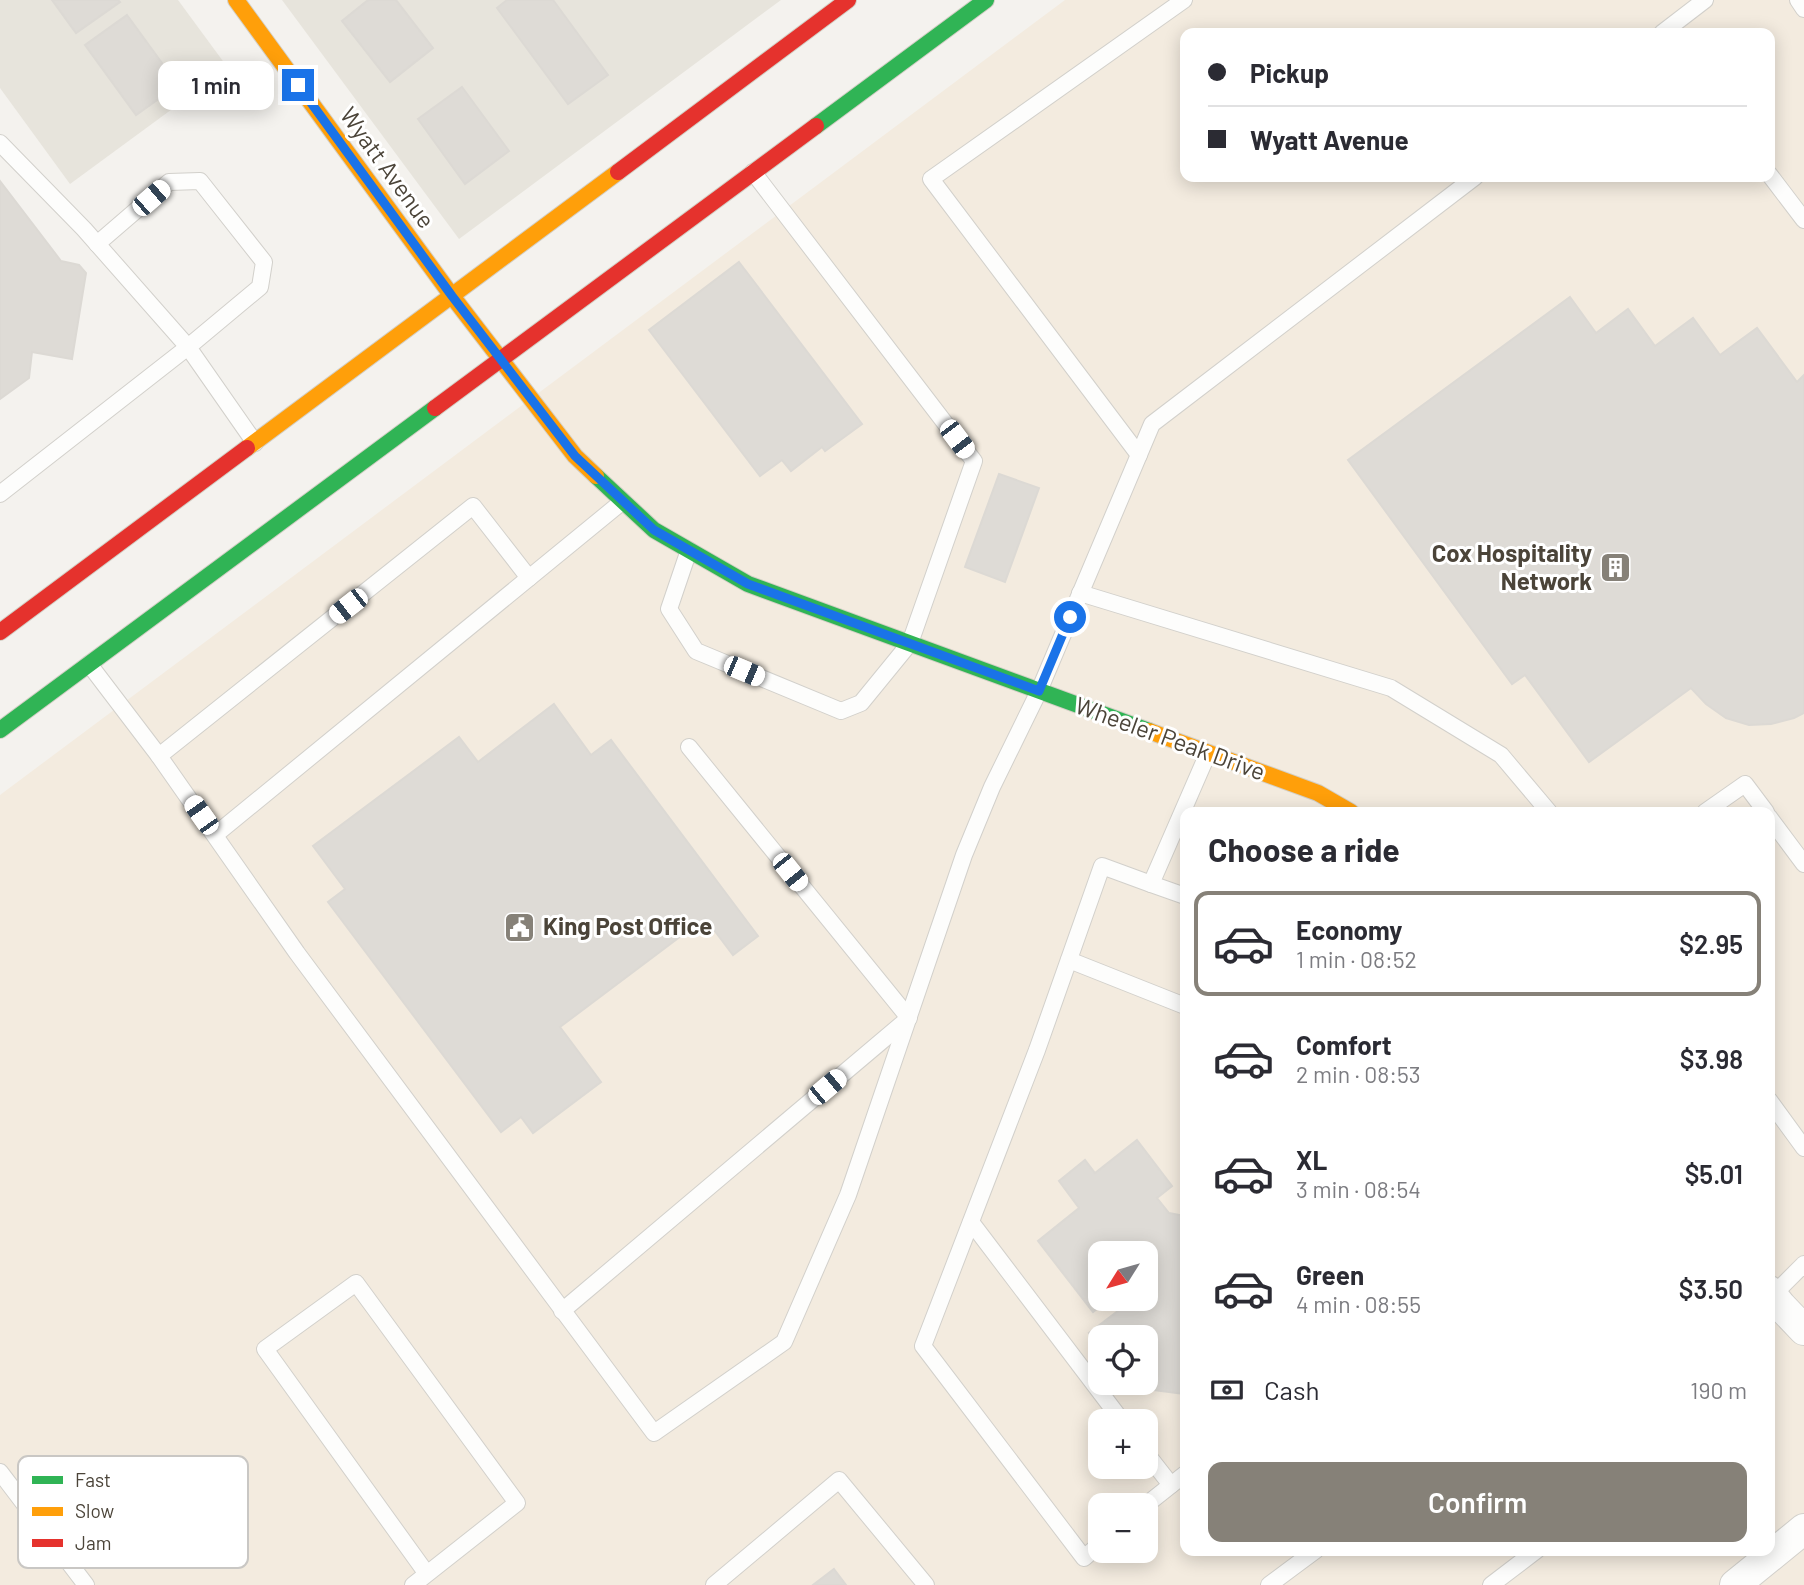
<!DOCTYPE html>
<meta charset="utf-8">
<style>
:root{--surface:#fff;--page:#f7f7f7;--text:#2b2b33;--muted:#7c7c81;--line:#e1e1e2;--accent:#868178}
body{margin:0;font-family:Barlow,sans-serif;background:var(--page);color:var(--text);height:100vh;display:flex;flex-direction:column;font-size:26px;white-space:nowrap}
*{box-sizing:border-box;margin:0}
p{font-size:23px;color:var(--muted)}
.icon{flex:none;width:38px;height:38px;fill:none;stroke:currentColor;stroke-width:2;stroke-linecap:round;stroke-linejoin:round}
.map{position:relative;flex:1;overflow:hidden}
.details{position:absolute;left:1180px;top:807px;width:595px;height:749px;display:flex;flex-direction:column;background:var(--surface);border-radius:14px;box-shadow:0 4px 18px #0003}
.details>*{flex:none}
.banner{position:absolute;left:1180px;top:28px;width:595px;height:154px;border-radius:14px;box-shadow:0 4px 18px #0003;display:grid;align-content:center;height:154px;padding:0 28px;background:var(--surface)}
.needle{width:46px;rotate:233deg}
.tools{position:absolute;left:1088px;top:1241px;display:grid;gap:14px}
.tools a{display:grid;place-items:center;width:70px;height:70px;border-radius:14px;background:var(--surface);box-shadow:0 4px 18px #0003;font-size:35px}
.end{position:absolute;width:32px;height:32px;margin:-16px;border:9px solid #1a73e8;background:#fff;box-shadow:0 0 0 4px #fff}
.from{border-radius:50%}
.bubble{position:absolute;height:49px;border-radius:14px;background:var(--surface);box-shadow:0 4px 18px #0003;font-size:23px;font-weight:600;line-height:49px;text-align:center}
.car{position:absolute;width:21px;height:42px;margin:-21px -10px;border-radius:9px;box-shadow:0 0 5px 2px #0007;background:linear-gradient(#fff 24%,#345 0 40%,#fff 0 76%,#345 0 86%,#fff 0)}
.banner b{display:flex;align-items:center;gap:24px;height:66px;font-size:26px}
.banner b+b{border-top:2px solid var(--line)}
.banner i{width:18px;height:18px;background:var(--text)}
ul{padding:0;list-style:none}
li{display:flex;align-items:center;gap:21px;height:105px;margin:0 14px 10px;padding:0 14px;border:4px solid transparent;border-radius:14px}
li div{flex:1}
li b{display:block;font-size:26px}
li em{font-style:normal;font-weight:600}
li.active{border-color:var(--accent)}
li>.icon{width:63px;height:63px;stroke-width:1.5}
h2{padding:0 28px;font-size:32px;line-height:84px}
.pay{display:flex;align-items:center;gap:18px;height:77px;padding:0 28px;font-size:26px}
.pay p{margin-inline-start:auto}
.button{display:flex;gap:14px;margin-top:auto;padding:14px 28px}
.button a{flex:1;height:80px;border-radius:14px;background:var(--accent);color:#fff;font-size:28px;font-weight:600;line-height:80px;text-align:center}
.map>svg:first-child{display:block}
</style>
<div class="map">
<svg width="1804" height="1585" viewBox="0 0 1804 1585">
<rect width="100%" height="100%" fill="#f4f2ee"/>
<g fill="#e7e4dc">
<path d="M0 0H178L228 68 70 184 0 88Z"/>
<path d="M282 0H781L459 239Z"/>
</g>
<path fill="#f3ebdf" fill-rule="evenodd" d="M1065 0H1804V1585H0V795ZM1185 33H1769V177H1185ZM1185 812H1769V1550H1185ZM1101 1253H1146V1298H1101ZM1101 1337H1146V1382H1101ZM1101 1421H1146V1466H1101ZM1101 1505H1146V1550H1101Z"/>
<g fill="#dedbd6" stroke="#dcd9d4" stroke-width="2">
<path d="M52 0H118L120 2 76 33Z"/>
<path d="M368 0H396L433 48 390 82 342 21Z"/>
<path d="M507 0H553L608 75 568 104 497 8Z"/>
<path d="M127 15 178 85 136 115 85 45Z"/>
<path d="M462 87 509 151 465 184 418 119Z"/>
<path d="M0 181 61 261 79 265 86 273 72 359 32 352 29 378 0 399Z"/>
<path d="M739 262 862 424 825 451 822 447 791 471 782 460 760 476 649 330Z"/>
<path d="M1570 297 1596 333 1628 309 1655 346 1693 318 1720 355 1757 328 1797 382 1804 375V713L1794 718 1771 724 1749 725 1726 718 1706 704 1691 688 1589 762 1525 675 1512 684 1348 460Z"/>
<path d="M999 474 1039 488 1005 582 965 567Z"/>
<path d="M554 704 591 755 611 740 758 936 733 955 705 918 560 1027 601 1082 533 1133 521 1117 501 1132 328 902 345 889 313 846 459 737 478 762Z"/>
<path d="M1137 1140 1172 1186 1157 1198 1169 1213 1185 1216V1394L1131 1387 1128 1382H1146V1337H1101V1348L1089 1333 1131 1301 1113 1298H1146V1253H1101V1298H1110L1093 1312 1038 1241 1079 1208 1059 1181 1085 1160 1095 1173Z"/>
<path d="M834 1569 846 1585H813Z"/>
</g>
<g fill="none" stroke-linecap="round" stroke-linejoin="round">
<defs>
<g id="lane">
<path d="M1798 0 1804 9"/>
<path d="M1662 33 1705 0"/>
<path d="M0 143 84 229 188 347 0 494"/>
<path d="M1769 174 1804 220"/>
<path d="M97 244 169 182 200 181 264 262 260 287 188 347 255 443"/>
<path d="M1139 455 931 179 1184 0"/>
<path d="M689 550 669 609 696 651 841 711 861 703 910 643 974 461 753 172"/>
<path d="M1080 593 1391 688 1501 755 1549 812"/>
<path d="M89 664 159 756 297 953 654 1433 784 1342 848 1195 964 855 992 787 1039 691 1152 424 1475 177"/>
<path d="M159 756 473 506 529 578"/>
<path d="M1705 812 1745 784 1766 812"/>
<path d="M1769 817 1804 864"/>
<path d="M215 835 623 501"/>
<path d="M1151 884 1185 896"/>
<path d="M1069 960 1185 1006"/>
<path d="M1769 1100 1804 1148"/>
<path d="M971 1222 1122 1421"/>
<path d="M1773 1295 1804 1264"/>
<path d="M562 1311 909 1018 689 747"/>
<path d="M1146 1453 1171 1485"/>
<path d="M0 1472 86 1585"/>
<path d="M1146 1505 1185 1474"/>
<path d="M1101 1543 1084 1558 923 1346 1037 1050 1102 866 1151 884 1208 753"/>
<path d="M413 1585 427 1574 517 1503 356 1283 265 1349 427 1574"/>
<path d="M714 1585 839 1480 926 1585"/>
<path d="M1269 1585 1316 1550"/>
<path d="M1491 1585 1537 1550"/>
</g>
<g id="street">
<path d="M1769 1291 1781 1306 1804 1330"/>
<path d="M1735 1585 1804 1529"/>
</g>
<g id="fast">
<path d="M816 126 986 0"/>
<path d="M596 476 654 530 748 584 1149 731"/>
<path d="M0 730 435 408"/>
</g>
<g id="slow">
<path d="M236 0 452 296 575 456 596 476"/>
<path d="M247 448 618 172"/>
<path d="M1149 731 1318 793 1351 812"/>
</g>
<g id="jam">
<path d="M618 172 848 0"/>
<path d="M435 408 816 126"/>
<path d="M0 632 247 448"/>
</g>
</defs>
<use href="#lane" stroke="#d2d0cb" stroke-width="18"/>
<use href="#street" stroke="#d2d0cb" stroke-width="32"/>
<use href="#fast" stroke="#d3cfc5" stroke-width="18"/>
<use href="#slow" stroke="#d3cfc5" stroke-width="18"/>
<use href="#jam" stroke="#d3cfc5" stroke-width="18"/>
<use href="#lane" stroke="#fdfdfc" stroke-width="16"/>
<use href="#street" stroke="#fdfdfc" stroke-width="30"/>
<use href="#fast" stroke="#30b455" stroke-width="16"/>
<use href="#slow" stroke="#ff9f0a" stroke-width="16"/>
<use href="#jam" stroke="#e5322d" stroke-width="16"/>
</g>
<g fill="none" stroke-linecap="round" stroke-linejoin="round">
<path stroke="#1a73e8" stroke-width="9" d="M298 85 452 296 575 456 654 530 748 584 1039 691 1070 617"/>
</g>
<defs>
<symbol id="building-square" viewBox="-11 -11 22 22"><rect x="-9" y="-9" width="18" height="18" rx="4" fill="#868178" stroke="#fff"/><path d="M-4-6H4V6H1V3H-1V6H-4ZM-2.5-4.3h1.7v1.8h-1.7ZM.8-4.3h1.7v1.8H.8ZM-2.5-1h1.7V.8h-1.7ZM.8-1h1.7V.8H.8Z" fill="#fff"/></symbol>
<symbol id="civic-square" viewBox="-11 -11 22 22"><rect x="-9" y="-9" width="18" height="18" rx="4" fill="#868178" stroke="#fff"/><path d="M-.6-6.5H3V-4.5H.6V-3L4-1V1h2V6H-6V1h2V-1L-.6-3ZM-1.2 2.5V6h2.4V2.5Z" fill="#fff"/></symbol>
</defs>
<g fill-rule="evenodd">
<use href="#building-square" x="1598" y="550" width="35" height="35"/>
<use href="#civic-square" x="502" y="910" width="35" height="35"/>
</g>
<g text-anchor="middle" stroke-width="6" stroke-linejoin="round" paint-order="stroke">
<g font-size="24" fill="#4b4439" stroke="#fff">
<text transform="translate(387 168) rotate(54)" y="8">Wyatt Avenue</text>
<text transform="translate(1170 739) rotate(20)" y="8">Wheeler Peak Drive</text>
</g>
<g font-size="24" font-weight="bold" fill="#4b4439" stroke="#fff" text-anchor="end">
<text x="1592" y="562">Cox Hospitality<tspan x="1592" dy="28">Network</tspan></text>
<text x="543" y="935" text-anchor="start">King Post Office</text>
</g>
</g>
<rect x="18" y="1456" width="230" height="112" rx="10" fill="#fff" stroke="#c9c7c4" stroke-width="2"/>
<rect x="32" y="1476" width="31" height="8" fill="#30b455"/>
<rect x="32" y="1507" width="31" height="9" fill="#ff9f0a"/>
<rect x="32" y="1539" width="31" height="8" fill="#e5322d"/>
<g font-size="19" fill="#4b4439">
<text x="75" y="1487">Fast</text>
<text x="75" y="1518">Slow</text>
<text x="75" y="1550">Jam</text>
</g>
</svg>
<div class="tools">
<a><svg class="needle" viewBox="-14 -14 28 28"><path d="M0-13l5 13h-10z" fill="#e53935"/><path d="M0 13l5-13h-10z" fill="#7c7c81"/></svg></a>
<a><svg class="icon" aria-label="locate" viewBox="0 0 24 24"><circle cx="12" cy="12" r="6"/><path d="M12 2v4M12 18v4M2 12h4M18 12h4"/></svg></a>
<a>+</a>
<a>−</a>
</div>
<i class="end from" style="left:1070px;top:617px"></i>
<i class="end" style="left:298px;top:85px"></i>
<div class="bubble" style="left:158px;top:61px;width:116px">1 min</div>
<i class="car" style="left:151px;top:198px;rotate:49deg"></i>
<i class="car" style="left:957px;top:439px;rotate:143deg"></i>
<i class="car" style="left:348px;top:606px;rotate:232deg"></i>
<i class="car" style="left:744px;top:671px;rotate:113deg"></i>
<i class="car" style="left:201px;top:815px;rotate:325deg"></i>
<i class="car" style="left:790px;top:872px;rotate:141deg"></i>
<i class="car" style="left:827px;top:1087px;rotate:50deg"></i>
<div class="banner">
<b><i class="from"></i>Pickup</b>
<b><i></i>Wyatt Avenue</b>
</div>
<section class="details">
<h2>Choose a ride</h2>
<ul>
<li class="active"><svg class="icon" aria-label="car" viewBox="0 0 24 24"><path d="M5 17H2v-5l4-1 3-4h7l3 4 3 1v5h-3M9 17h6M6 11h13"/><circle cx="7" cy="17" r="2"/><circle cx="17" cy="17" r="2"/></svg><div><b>Economy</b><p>1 min · 08:52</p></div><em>$2.95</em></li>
<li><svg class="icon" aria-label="car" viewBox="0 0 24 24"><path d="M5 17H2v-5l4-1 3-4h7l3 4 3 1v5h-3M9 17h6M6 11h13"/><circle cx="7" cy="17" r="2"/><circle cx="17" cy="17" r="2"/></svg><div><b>Comfort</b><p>2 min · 08:53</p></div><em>$3.98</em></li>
<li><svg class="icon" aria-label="car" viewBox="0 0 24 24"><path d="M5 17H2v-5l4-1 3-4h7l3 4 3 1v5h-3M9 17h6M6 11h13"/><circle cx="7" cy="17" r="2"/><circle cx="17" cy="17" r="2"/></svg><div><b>XL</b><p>3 min · 08:54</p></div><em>$5.01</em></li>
<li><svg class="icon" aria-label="car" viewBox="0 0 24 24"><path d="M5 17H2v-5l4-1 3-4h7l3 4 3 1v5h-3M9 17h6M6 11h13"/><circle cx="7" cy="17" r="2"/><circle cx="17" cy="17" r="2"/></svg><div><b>Green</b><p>4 min · 08:55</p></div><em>$3.50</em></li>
</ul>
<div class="pay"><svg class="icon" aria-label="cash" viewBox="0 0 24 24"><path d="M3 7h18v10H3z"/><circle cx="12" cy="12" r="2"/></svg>Cash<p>190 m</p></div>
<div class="button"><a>Confirm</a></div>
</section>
</div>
